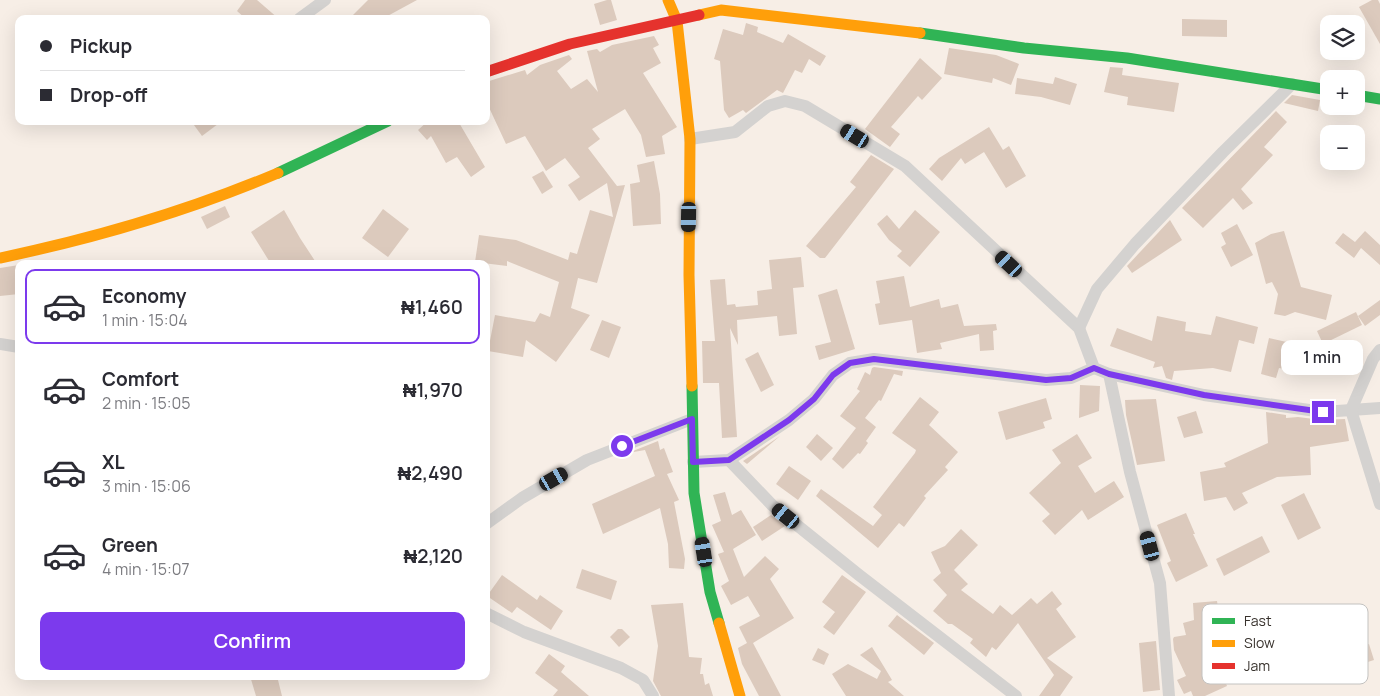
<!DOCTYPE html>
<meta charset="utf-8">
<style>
:root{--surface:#fff;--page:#f7f7f7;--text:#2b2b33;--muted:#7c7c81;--line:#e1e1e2;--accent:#7c3aed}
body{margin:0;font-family:Manrope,sans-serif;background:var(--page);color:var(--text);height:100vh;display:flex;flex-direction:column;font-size:19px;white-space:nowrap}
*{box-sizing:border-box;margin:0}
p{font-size:16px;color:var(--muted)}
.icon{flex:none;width:28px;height:28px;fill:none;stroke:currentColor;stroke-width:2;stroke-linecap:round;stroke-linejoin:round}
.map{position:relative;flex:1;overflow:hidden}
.details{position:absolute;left:15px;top:260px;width:475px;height:420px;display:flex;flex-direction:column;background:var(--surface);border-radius:10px;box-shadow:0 5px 20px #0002}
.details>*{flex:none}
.hud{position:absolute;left:15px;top:15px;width:475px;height:110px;border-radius:10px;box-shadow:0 5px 20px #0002;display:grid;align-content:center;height:110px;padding:0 25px;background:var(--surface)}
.tools{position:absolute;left:1320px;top:15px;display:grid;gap:10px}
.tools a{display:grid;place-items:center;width:45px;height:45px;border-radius:10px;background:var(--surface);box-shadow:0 5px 20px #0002;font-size:25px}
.end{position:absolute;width:22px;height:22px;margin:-11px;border:6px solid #7c3aed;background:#fff;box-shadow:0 0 0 2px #fff}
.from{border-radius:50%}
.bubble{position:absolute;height:35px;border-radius:10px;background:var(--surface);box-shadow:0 5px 20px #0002;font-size:16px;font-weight:600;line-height:35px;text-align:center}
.car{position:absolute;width:15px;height:30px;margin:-15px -8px;border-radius:6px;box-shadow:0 0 4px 1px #0007;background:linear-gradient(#222 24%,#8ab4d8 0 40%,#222 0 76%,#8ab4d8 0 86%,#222 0)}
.hud b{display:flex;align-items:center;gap:18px;height:48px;font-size:19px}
.hud b+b{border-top:1px solid var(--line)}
.hud i{width:12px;height:12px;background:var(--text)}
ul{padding:9px 0 0;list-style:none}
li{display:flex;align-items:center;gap:15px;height:75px;margin:0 10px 8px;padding:0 15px;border:2px solid transparent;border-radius:10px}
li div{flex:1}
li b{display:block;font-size:19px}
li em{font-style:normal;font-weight:600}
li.active{border-color:var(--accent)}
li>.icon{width:45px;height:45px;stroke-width:1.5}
.action{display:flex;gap:10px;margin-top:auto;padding:10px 25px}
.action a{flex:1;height:58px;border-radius:10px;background:var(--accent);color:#fff;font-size:20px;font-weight:600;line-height:58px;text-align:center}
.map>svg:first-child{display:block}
</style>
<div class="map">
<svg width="1380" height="696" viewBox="0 0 1380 696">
<rect width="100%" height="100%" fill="#f7eee6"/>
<g fill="#dccabd">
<path d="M245 0H257L279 19H246L237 11Z"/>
<path d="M368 0H417L382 19H349Z"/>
<path d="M607 0H611L617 20 600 25 594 4Z"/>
<path d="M1372 0H1378L1380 4V44L1359 7Z"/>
<path d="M1182 19 1227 20V37L1182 36Z"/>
<path d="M746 23 758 27 757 32 783 43 788 34 826 56 820 66 809 59 802 73 795 70 783 93 777 90 746 113 743 110 729 118 724 110 720 61 714 59 723 29 743 35Z"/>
<path d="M654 36 659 45 653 48 661 63 643 73 677 127 662 136 665 154 646 157 641 135 625 109 592 129 600 139 588 148 617 186 625 185 597 283 578 278 571 308 590 315 556 362 526 340 523 357 488 351 495 315 535 322 540 313 550 317 559 282 507 261V266L475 262 479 235 516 240 568 260 570 252 577 254 590 210 613 217 607 183 579 201 568 185 580 177 565 158 546 171 525 136 506 144 486 101V82L525 70 527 75 540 65 569 55 572 59 557 71 571 89 587 79 598 92 587 51 597 49 600 52 612 45Z"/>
<path d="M949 48 996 55 1019 64 1011 85 993 78 992 83 944 74Z"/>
<path d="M920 58 942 78 922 100 918 96 891 127 900 134 890 147 865 129Z"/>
<path d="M1110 67 1123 68 1122 75 1179 83 1174 112 1127 105 1128 97 1104 92Z"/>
<path d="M1055 77 1077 84 1070 105 1041 97 1015 94 1017 78 1053 84Z"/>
<path d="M1292 95 1320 100 1318 111 1284 103Z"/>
<path d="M1276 111 1287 122 1264 147 1273 155 1241 189 1253 203 1243 210 1233 198 1203 228 1182 208Z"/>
<path d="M191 121H222L202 136Z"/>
<path d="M428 121H458L485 167 471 177 457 157 446 163 431 136 427 140 418 130Z"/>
<path d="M989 127 1003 150 1009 146 1026 176 1006 188 984 152 965 164 961 158 942 181 929 169 939 158Z"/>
<path d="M871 155 894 169 825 258H820L806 246 856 187 850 182Z"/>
<path d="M654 161 660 194 661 224 633 226 630 184 640 182 637 165Z"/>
<path d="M543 171 553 187 542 194 532 177Z"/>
<path d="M225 206 230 217 207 229 201 217Z"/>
<path d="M383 209 409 229 388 257 362 238Z"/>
<path d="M284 210 300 238 317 264H271L251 232Z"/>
<path d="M915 210 940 232 910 267 897 256 902 251 889 240 877 224 887 215 899 229Z"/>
<path d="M1170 220 1182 240 1132 273 1127 266Z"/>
<path d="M1237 224 1253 255 1231 267 1221 247 1226 244 1221 233Z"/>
<path d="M1284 231 1301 287 1332 295 1326 320 1295 312 1285 316 1274 314 1278 294 1272 282 1266 284 1255 243 1271 234Z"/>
<path d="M1365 231 1380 245V265L1361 248 1354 258 1335 243 1343 233 1355 242Z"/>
<path d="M801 257 804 287 793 288 797 334 779 336 777 316 737 320 738 345 730 328 737 437 722 438 719 383H703L702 341H715L710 280 725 279 727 305 735 304 736 307 758 305 757 291 772 289 769 260Z"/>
<path d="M19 265V294L0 296V268Z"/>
<path d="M904 276 910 307 939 299 941 308 958 304 964 326 996 324 997 330 993 331 994 350 980 351 979 334 940 343 942 349 917 353 912 320 879 325 875 304 880 303 876 281Z"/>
<path d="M837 289 855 349 819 360 815 346 831 342 818 295Z"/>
<path d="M1380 300V315L1365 326 1358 316Z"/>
<path d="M1356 312 1362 325 1323 344 1317 331Z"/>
<path d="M1157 316 1186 322 1185 331 1211 335 1216 316 1258 327 1254 344 1239 340 1231 372 1213 368 1174 371 1172 380 1166 378 1162 366 1153 368 1155 362 1110 346 1117 328 1152 341Z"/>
<path d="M602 320 621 327 609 358 590 350Z"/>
<path d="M1269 338 1313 348 1307 374 1279 368 1276 378 1261 374Z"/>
<path d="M758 352 774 385 761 392 745 359Z"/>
<path d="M874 367 903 371 902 376 894 374 881 401 879 400 865 418 876 427 866 441 868 443 860 454 858 453 843 469 832 459 856 428 840 416 860 391 857 389 865 372 870 375 872 368Z"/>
<path d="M1080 385 1100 386 1099 411 1079 418Z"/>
<path d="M920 397 939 412 929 425 958 452 945 467 948 470 924 496 926 498 904 527 899 523 878 548 816 496 821 489 873 526 882 515 873 507 915 453 916 450 892 433Z"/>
<path d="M1046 398 1052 419 1043 422 1045 428 1006 440 998 412Z"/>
<path d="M1156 399 1165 461 1137 465 1126 415 1125 400Z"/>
<path d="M1196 411 1203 433 1184 438 1177 417Z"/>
<path d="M1266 412 1286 415V418L1298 417 1322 420 1345 419 1349 441 1310 447 1311 475 1277 477 1242 493 1248 503 1234 511 1226 497 1204 501 1200 472 1226 467 1224 463 1268 443Z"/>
<path d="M817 434 833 448 821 461 806 447Z"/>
<path d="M1077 434 1092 458 1078 466 1095 493 1114 481 1124 497 1088 520 1082 510 1055 535 1042 521 1050 514 1029 493 1061 463 1052 450Z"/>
<path d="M780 436 747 464 743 461Z"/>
<path d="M658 441 660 450 664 448 673 472 667 474 679 500 674 502 685 559 684 569 669 568 668 544 660 508 603 534 592 504 655 476 645 450 628 453Z"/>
<path d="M789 466 811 481 798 500 776 484Z"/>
<path d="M725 492 732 515 741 510 756 535 733 549 744 577 765 556 779 569 770 579 794 618 753 643 781 696H759L742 664 738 648 747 643 739 627 760 616 748 596 731 605 721 586 729 581 718 554 724 552 712 525 721 521 713 495Z"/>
<path d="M1304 493 1321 528 1298 540 1281 505Z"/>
<path d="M1186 513 1195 534H1193L1208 566 1176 582 1167 563 1171 561 1157 525Z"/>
<path d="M771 515 785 526 762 541 753 527Z"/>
<path d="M961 529 978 545 954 570 968 584 961 590 993 614 1000 605 1012 615 1031 598 1037 604 1052 591 1062 604 1056 609 1076 637 1047 658 1073 677 1060 696H1039L1054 675 1018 623 996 650 992 647 986 657 970 643 973 639 952 624H948L933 611 947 595 933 580 941 573 931 552 945 546Z"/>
<path d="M1262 536 1270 552 1224 576 1216 559Z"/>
<path d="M582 569 617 581 611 600 576 588Z"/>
<path d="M502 575 537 600 540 595 563 611 551 630 517 607 512 613 487 596Z"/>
<path d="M842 575 866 592 834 635 823 627 835 612 822 602Z"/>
<path d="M1217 601 1225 655 1267 645 1272 665 1238 672 1225 681 1227 686 1205 696H1193L1191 691 1184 694 1177 680 1186 676 1174 650 1173 639 1174 637 1186 635 1183 623 1194 620 1193 603Z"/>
<path d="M683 603 689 657 702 658 700 674H703L705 685 709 683 713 696H661L653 681 658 646 651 605Z"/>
<path d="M897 615 934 643 924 655 888 626Z"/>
<path d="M618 629H622L630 637 619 647 610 637Z"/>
<path d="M1156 641 1160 690 1143 692 1139 643Z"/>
<path d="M1369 644 1374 660 1321 677 1316 660Z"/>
<path d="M872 647 892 680 888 682 904 696H846L832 674 848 664 877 679 881 671 860 655Z"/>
<path d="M818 648 829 654 824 665 812 660Z"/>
<path d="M549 654 565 666 561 672 589 696H553L558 690 535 673Z"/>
<path d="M250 676H277L282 696H256Z"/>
</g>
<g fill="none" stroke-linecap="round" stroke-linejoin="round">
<g stroke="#d4d2d0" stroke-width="12">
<path d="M299 19 325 0"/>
<path d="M690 139 735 132 768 106 785 101 805 106 905 166 1079 328 1094 368 1109 374 1204 395 1323 412 1380 408"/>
<path d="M1079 328 1097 289 1135 244 1223 152 1292 84"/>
<path d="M0 344 19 347"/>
<path d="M1380 350 1373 359 1351 410 1380 504"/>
<path d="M1109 374 1130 472 1160 583 1169 696"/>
<path d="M729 460 772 505 859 575 1016 696"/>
<path d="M693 462 729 460 789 420 814 399 833 375 850 363 874 359 1046 380 1071 378 1094 368"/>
<path d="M486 524 522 498 587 460 692 419"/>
<path d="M486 613 524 632 621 668 643 680 653 696"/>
</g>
<g stroke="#30b455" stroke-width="11">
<path d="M920 33 1024 48 1127 58 1329 90"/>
<path d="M1356 95 1380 99"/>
<path d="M278 173 388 121"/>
<path d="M692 386 694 493 710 592 719 623"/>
</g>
<g stroke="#ff9f0a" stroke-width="11">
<path d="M668 0 677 21 690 139 689 275 692 386"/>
<path d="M699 15 721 10 920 33"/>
<path d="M0 258C96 238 188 211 278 173"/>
<path d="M719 623 740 696"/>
</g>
<path stroke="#e5322d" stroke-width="11" d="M486 72 570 44 699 15"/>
</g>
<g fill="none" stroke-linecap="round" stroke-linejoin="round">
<path stroke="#7c3aed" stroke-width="6" d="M622 446 692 419 693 462 729 460 789 420 814 399 833 375 850 363 874 359 1046 380 1071 378 1094 368 1109 374 1204 395 1323 412"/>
</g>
<rect x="1202" y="604" width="166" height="80" rx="8" fill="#fff" stroke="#c3c2c0" stroke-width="1"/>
<rect x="1212" y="618" width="23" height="6" fill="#30b455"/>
<rect x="1212" y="640" width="23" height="7" fill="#ff9f0a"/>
<rect x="1212" y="663" width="23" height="6" fill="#e5322d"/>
<g font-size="14" fill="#38322d">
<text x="1244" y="626">Fast</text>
<text x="1244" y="648">Slow</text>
<text x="1244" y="671">Jam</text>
</g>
</svg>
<div class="tools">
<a><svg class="icon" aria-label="layers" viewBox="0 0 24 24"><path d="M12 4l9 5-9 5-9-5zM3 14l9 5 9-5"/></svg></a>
<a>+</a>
<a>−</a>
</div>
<i class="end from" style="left:622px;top:446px"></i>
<i class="end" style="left:1323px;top:412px"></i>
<div class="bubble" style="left:1281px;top:340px;width:82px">1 min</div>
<i class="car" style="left:855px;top:136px;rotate:301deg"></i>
<i class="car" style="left:689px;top:217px;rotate:181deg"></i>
<i class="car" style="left:1009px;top:264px;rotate:313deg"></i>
<i class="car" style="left:554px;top:479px;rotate:60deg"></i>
<i class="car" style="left:786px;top:516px;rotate:309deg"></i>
<i class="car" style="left:1150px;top:546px;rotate:345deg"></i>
<i class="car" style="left:704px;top:552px;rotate:351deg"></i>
<div class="hud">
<b><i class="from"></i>Pickup</b>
<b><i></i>Drop-off</b>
</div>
<section class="details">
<ul>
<li class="active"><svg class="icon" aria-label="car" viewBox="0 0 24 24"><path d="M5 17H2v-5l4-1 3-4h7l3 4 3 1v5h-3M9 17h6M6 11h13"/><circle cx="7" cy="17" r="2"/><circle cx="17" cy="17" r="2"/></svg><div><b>Economy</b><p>1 min · 15:04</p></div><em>₦1,460</em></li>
<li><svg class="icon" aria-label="car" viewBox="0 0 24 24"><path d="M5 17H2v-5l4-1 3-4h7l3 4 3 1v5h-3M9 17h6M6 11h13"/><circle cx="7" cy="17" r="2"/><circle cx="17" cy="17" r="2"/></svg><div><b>Comfort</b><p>2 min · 15:05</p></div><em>₦1,970</em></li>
<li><svg class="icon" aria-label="car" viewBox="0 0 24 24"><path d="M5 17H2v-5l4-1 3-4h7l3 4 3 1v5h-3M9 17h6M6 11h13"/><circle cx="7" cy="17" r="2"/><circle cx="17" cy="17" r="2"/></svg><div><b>XL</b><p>3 min · 15:06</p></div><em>₦2,490</em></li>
<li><svg class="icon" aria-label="car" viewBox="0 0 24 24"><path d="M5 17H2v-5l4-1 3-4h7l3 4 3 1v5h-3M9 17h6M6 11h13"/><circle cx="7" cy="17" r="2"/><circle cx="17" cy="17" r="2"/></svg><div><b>Green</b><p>4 min · 15:07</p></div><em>₦2,120</em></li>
</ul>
<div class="action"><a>Confirm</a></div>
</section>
</div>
